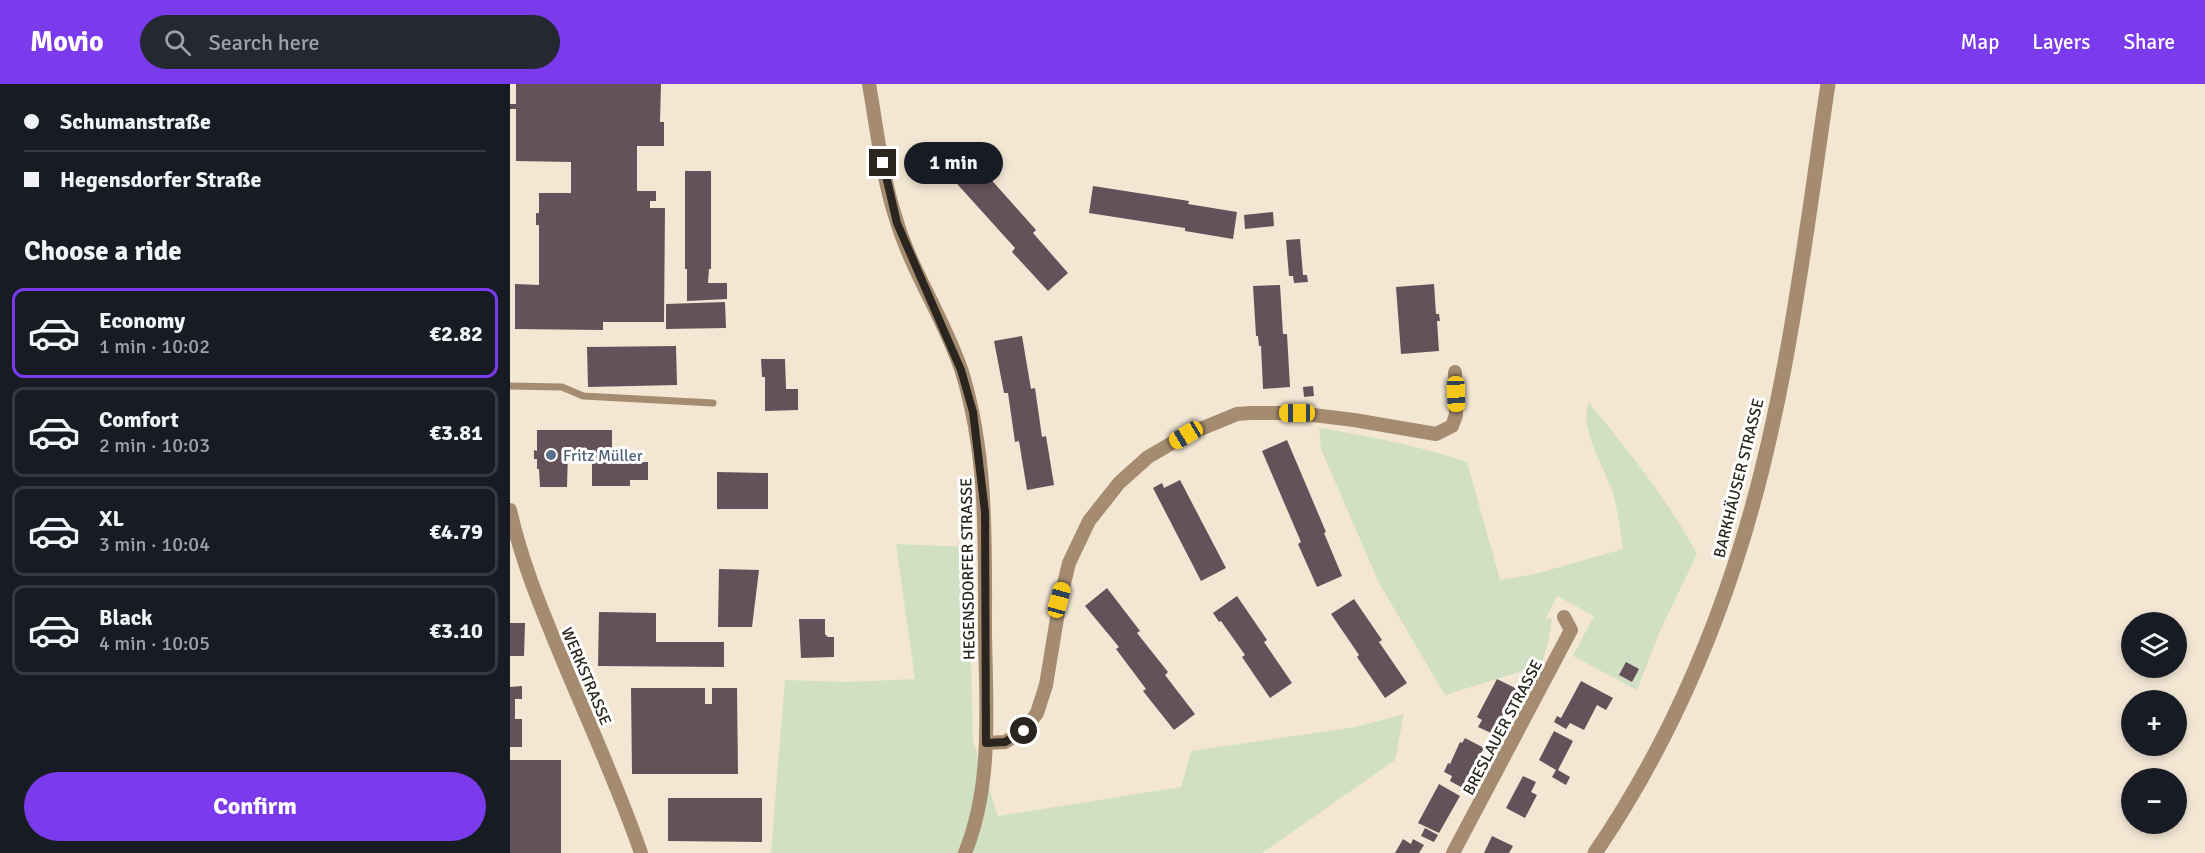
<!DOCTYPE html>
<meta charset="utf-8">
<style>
:root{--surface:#171b24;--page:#242831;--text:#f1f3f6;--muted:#9ea1a6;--line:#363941;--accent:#7c3aed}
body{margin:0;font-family:Signika,sans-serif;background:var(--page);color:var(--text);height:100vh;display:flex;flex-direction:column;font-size:22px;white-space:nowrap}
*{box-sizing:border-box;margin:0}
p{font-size:20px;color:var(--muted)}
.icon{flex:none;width:33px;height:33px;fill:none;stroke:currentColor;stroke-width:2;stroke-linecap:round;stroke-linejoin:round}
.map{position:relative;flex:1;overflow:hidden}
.details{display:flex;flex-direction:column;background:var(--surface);width:510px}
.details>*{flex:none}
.banner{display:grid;align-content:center;height:132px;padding:0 24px;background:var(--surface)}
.tools{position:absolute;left:1611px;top:528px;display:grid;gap:12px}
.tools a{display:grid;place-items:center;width:66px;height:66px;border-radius:50%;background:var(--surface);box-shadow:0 3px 9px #0003;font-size:30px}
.end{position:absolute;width:27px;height:27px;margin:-14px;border:8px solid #2a251e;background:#fff;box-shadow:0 0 0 3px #fff}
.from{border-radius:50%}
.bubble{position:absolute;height:42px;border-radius:21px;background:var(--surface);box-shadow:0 3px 9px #0003;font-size:20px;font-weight:800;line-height:42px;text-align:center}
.car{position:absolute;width:18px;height:36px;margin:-18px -9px;border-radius:8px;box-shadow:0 0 4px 2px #0007;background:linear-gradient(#f5c518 24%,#345 0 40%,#f5c518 0 76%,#345 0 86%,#f5c518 0)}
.banner b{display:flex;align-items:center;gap:21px;height:57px;font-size:22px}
.banner b+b{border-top:2px solid var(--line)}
.banner i{width:15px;height:15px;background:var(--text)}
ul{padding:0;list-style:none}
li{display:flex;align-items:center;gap:18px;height:90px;margin:0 12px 9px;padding:0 12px;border:3px solid var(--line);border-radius:12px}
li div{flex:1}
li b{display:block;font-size:22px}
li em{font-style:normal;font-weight:800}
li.active{border-color:var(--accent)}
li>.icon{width:54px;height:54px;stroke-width:1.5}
h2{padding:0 24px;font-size:27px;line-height:72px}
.button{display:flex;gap:12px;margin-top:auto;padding:12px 24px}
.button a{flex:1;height:69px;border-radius:36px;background:var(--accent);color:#fff;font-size:24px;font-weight:800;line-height:69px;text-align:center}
header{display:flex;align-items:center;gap:36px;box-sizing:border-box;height:84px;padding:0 30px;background:var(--accent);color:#fff}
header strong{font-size:28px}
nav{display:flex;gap:33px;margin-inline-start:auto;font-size:21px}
.search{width:420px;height:54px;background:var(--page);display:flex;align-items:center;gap:15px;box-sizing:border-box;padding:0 21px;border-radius:33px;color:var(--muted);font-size:22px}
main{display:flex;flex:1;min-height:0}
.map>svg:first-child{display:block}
</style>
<header>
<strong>Movio</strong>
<div class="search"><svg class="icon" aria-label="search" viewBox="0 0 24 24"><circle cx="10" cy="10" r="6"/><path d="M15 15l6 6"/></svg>Search here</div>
<nav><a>Map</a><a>Layers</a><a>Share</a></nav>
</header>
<main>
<section class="details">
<div class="banner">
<b><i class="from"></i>Schumanstraße</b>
<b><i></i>Hegensdorfer Straße</b>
</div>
<h2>Choose a ride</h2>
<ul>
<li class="active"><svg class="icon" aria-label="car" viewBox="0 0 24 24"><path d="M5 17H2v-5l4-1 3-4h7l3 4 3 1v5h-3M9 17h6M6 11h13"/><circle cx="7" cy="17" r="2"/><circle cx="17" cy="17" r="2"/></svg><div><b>Economy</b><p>1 min · 10:02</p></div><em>€2.82</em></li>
<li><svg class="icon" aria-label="car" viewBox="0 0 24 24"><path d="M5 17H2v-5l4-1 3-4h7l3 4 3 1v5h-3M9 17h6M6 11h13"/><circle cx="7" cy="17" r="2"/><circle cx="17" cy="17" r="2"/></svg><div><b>Comfort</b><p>2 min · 10:03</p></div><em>€3.81</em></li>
<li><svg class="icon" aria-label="car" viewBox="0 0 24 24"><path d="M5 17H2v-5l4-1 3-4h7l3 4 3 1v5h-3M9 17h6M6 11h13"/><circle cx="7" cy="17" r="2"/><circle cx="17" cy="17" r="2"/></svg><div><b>XL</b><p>3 min · 10:04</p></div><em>€4.79</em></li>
<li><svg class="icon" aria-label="car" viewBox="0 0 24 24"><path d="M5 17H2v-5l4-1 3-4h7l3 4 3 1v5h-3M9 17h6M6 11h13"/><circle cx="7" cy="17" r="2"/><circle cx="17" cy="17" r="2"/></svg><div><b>Black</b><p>4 min · 10:05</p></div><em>€3.10</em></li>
</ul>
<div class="button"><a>Confirm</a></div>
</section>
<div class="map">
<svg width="1695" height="769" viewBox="0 0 1695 769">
<rect width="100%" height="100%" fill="#f3e7d4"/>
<g fill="#d1dfc3">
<path d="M1079 319C1118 366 1158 416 1187 470L1149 549 1127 606 1063 572 1084 532 1047 512 1035 536 1042 534 1038 559 1031 581 935 611 869 499 811 365 809 344C860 352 909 362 957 378L990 496 1025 490 1113 465C1110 446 1108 427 1103 409 1095 384 1068 344 1079 319Z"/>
<path d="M386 460 458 463 463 657 488 732 671 703 681 667 846 643 894 630 885 676 752 769H261L275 596 337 598 405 595Z"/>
</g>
<g fill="#645159">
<path d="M6 0H151L150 38H154V62H127V107H146V117H140V124H155L154 238H93V246L5 245V200L29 201V141H26V129H29V109H61V78L6 77V25H0V20H6Z"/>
<path d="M461 73 526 146 523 149 558 189 538 207 502 168 505 164 440 92Z"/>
<path d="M175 87H201V185H199L198 199H217V215L177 217V185H175Z"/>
<path d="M583 102 679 117 678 120 727 128 723 155 675 147V144L579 129Z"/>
<path d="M763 128 764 142 735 145 734 131Z"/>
<path d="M790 155 793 191H797L798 198 784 199 783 192H779L776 156Z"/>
<path d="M924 200 926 230H929L930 237H927L929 267 891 270 886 203Z"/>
<path d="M770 201 773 250H777L780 303 753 305 751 262H749L748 252H746L743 202Z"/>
<path d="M215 218 216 244 156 245V220Z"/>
<path d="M512 252 521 305 525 304 532 353 536 352 544 401 517 406 509 357 505 358 498 309H494L484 257Z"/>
<path d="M166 262 167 301 78 303 77 263Z"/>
<path d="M251 275H275L276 305H288V326L255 327V293H252Z"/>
<path d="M803 302 804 312 794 313 793 303Z"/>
<path d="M27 346H102V378H138V396H120V402H82V368H58L57 403H30L29 385H27V375H24V366L27 367Z"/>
<path d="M777 356 816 448 814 449 832 492 807 503 788 460 791 458 752 367Z"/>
<path d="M207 388 258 389V425H207Z"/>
<path d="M670 396 716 484 691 497 643 404 652 399 654 404Z"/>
<path d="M209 485 249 486 242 543H208Z"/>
<path d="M597 504 630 547 627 549 658 588 655 591 685 630 664 646 633 607 636 605 606 565 609 563 575 522Z"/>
<path d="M727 512 757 556 754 558 782 599 760 614 732 573 735 571 711 537 709 538 703 529Z"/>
<path d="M844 515 872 556 869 558 897 599 875 614 847 573 849 571 821 530Z"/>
<path d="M89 528 146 529V558H214V583L88 582Z"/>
<path d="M289 535H315V550L318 553H324V573L291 574Z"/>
<path d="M0 539H15L14 572H0Z"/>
<path d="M1116 578 1129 585 1122 598 1109 591Z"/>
<path d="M987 595 1007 605 987 643 984 642 981 649 968 643 972 636 967 633Z"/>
<path d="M1071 597 1103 614 1096 626 1087 621 1074 646 1060 639 1056 645 1044 638 1047 632 1051 634Z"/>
<path d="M12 602V615H5V635H12V663H0V603Z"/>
<path d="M121 604H195V620H202V604H227L228 690H122Z"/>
<path d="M1044 647 1063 657 1048 686 1060 693 1056 701 1042 693 1046 686 1029 676Z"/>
<path d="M955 654 974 664 971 669 973 670 958 698 955 697 951 703 940 697 942 692 934 688 938 679 940 680 950 658 952 659Z"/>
<rect x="0" y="676" width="51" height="93"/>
<path d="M1013 692 1026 698 1021 708 1027 711 1015 734 996 724Z"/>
<path d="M929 700 950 712 929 749 908 739Z"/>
<path d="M158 714H252V758L158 757Z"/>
<path d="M915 744 928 751 924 758 911 752Z"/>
<path d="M982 752 1003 762 999 769H974Z"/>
<path d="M893 755 901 760 903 755 914 761 909 769H885Z"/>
</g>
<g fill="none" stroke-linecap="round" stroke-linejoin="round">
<path stroke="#a58c70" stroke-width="7" d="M0 302 52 303 73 312 203 319"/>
<g stroke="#a58c70" stroke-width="14">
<path d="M359 0C367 46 372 93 387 138 403 190 435 236 452 288 478 372 475 462 475 549 476 622 483 700 455 769"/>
<path d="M0 426C12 480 34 531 55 582 81 644 109 705 131 769"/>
<path d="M476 659 495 658 514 647 527 629 536 601 550 516 559 479 579 437 609 399 638 373 676 351 727 330 740 329H787L844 336 926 350 942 342 946 331 945 288"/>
<path d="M943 769 1061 546 1054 533"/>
</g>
<path stroke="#a58c70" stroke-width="15" d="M1085 769C1145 681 1192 581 1225 480 1276 325 1294 161 1318 0"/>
</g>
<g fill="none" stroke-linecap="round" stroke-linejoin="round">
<path stroke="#2a251e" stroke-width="8" d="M373 79 387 139 451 286 463 328 475 428 476 659 495 658 514 647"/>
</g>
<circle fill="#5c6f8a" stroke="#fff" stroke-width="2" cx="41" cy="371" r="6"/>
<g text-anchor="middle" stroke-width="6" stroke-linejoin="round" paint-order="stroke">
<g font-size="16" fill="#4e5e75" stroke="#fff" text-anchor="start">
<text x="53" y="377">Fritz Müller</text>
</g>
<g font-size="16" fill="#2a251e" stroke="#fff">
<text transform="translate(1228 394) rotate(-76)" y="6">BARKHÄUSER STRASSE</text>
<text transform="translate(457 485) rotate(-91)" y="6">HEGENSDORFER STRASSE</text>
<text transform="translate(77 592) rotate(67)" y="6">WERKSTRASSE</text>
<text transform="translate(992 643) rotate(-62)" y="6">BRESLAUER STRASSE</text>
</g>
</g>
</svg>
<div class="tools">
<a><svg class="icon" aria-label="layers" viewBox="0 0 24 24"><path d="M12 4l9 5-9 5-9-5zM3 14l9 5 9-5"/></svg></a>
<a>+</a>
<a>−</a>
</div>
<i class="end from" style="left:514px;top:647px"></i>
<i class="end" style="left:373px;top:79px"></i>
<div class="bubble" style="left:394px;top:58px;width:99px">1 min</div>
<i class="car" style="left:946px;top:310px;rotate:178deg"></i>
<i class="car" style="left:787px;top:329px;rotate:270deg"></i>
<i class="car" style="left:676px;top:351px;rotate:239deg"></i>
<i class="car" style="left:549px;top:516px;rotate:15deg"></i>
</div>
</main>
